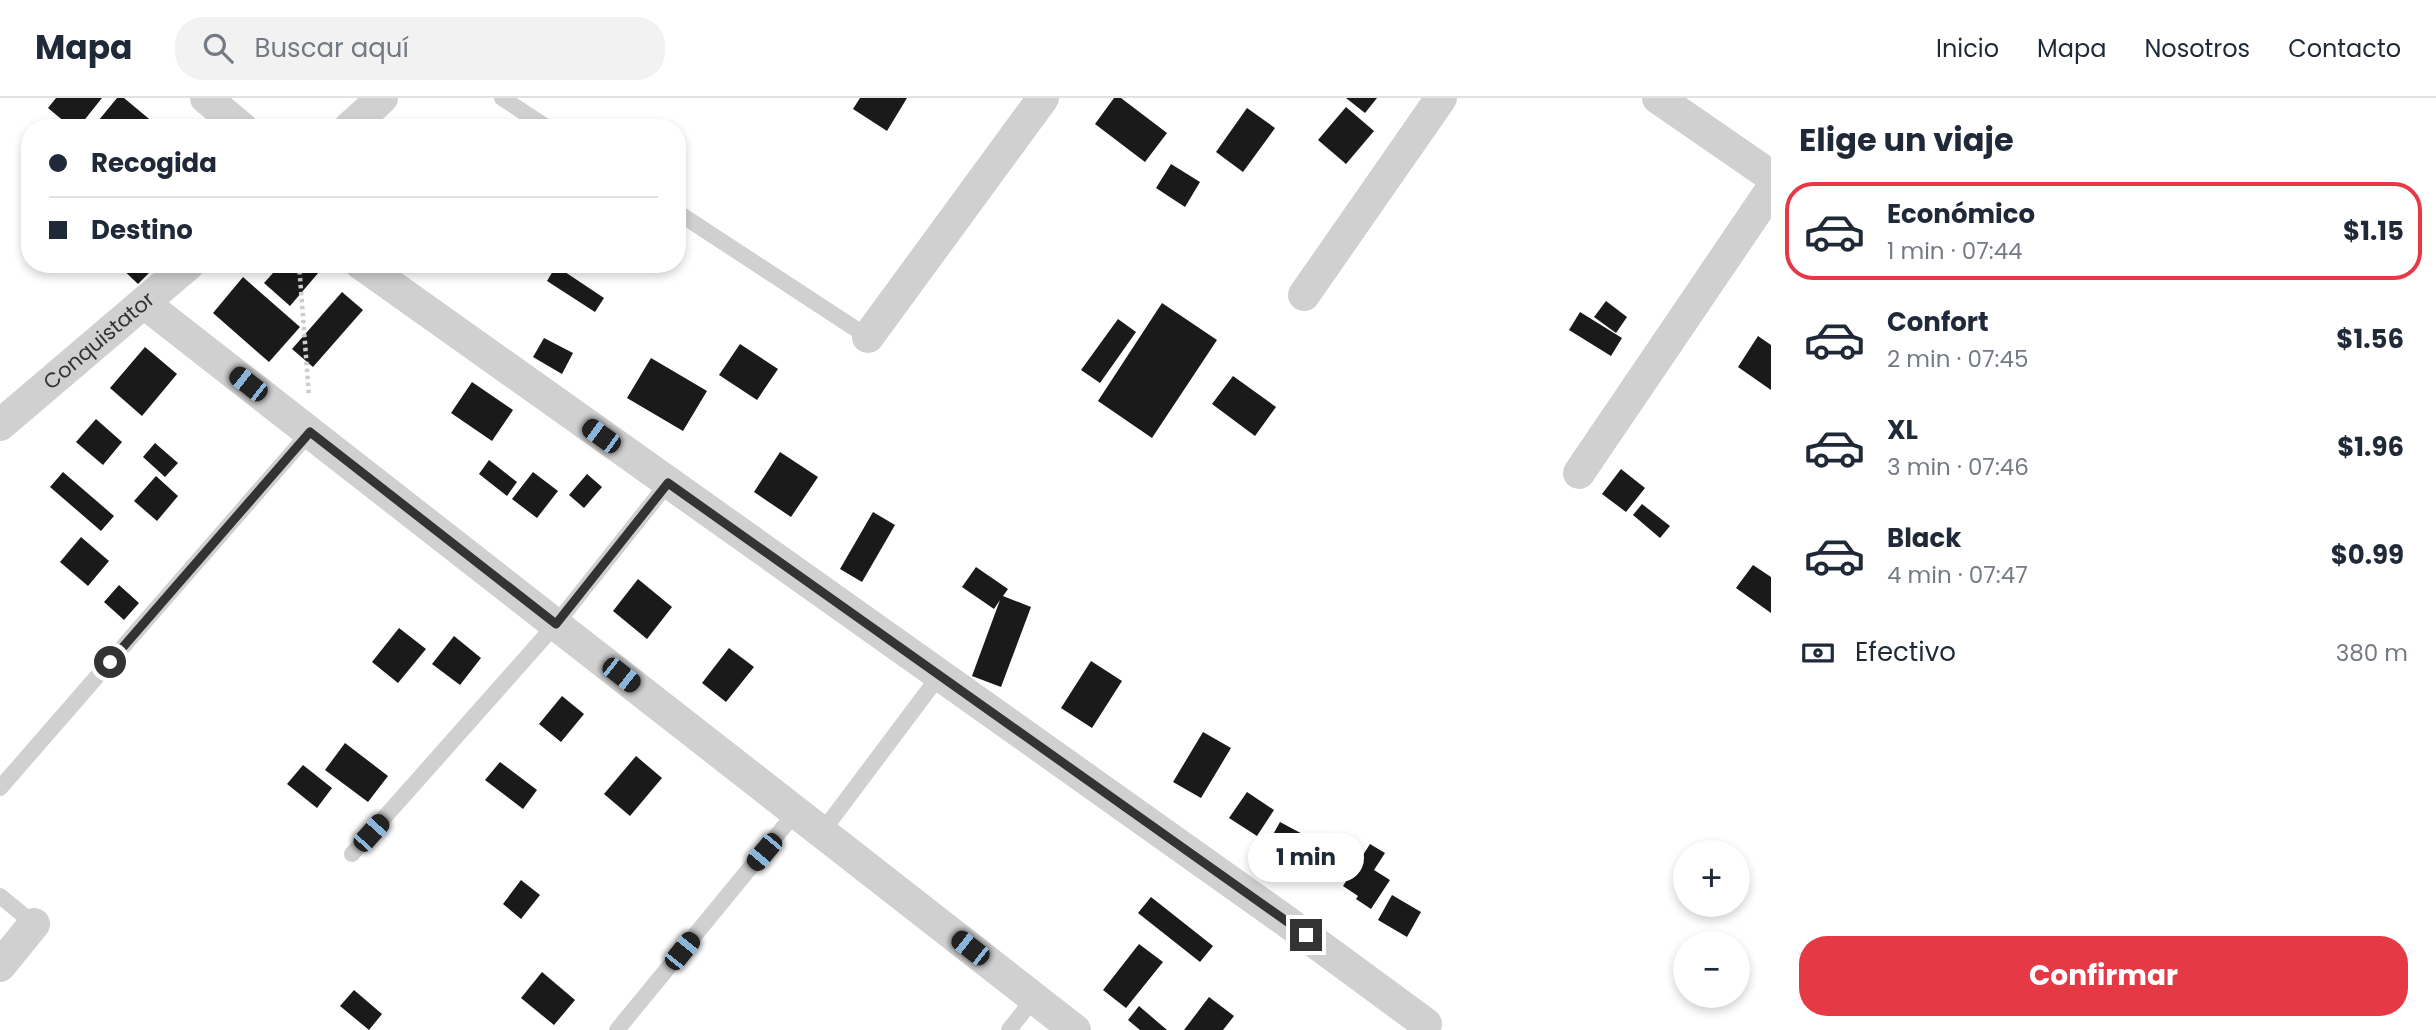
<!DOCTYPE html>
<html lang="es">
<meta charset="utf-8">
<style>
:root{--surface:#fff;--page:#f2f2f3;--text:#1f2937;--muted:#747a83;--line:#e0e1e3;--accent:#e63946}
body{margin:0;font-family:Poppins,sans-serif;background:var(--page);color:var(--text);height:100vh;display:flex;flex-direction:column;font-size:26px;white-space:nowrap}
*{box-sizing:border-box;margin:0}
p{font-size:23px;color:var(--muted)}
.icon{flex:none;width:38px;height:38px;fill:none;stroke:currentColor;stroke-width:2;stroke-linecap:round;stroke-linejoin:round}
.map{position:relative;flex:1;overflow:hidden}
.details{display:flex;flex-direction:column;background:var(--surface);width:665px}
.details>*{flex:none}
.top-card{position:absolute;left:21px;top:21px;width:665px;height:154px;border-radius:28px;box-shadow:0 4px 10px #0003;display:grid;align-content:center;height:154px;padding:0 28px;background:var(--surface)}
.buttons{position:absolute;left:1673px;top:742px;display:grid;gap:14px}
.buttons a{display:grid;place-items:center;width:77px;height:77px;border-radius:50%;background:var(--surface);box-shadow:0 4px 10px #0003;font-size:35px}
.end{position:absolute;width:32px;height:32px;margin:-16px;border:9px solid #333;background:#fff;box-shadow:0 0 0 4px #fff}
.from{border-radius:50%}
.bubble{position:absolute;height:49px;border-radius:24px;background:var(--surface);box-shadow:0 4px 10px #0003;font-size:23px;font-weight:700;line-height:49px;text-align:center}
.car{position:absolute;width:21px;height:42px;margin:-21px -10px;border-radius:9px;box-shadow:0 0 5px 2px #0007;background:linear-gradient(#222 24%,#8ab4d8 0 40%,#222 0 76%,#8ab4d8 0 86%,#222 0)}
.top-card b{display:flex;align-items:center;gap:24px;height:66px;font-size:26px}
.top-card b+b{border-top:2px solid var(--line)}
.top-card i{width:18px;height:18px;background:var(--text)}
ul{padding:0;list-style:none}
li{display:flex;align-items:center;gap:21px;height:98px;margin:0 14px 10px;padding:0 14px;border:4px solid transparent;border-radius:28px}
li div{flex:1}
li b{display:block;font-size:26px}
li em{font-style:normal;font-weight:700}
li.current{border-color:var(--accent)}
li>.icon{width:63px;height:63px;stroke-width:1.5}
h2{padding:0 28px;font-size:32px;line-height:84px}
.pay{display:flex;align-items:center;gap:18px;height:77px;padding:0 28px;font-size:26px}
.pay p{margin-inline-start:auto}
.action{display:flex;gap:14px;margin-top:auto;padding:14px 28px}
.action a{flex:1;height:80px;border-radius:28px;background:var(--accent);color:#fff;font-size:28px;font-weight:700;line-height:80px;text-align:center}
header{display:flex;align-items:center;gap:42px;box-sizing:border-box;height:98px;padding:0 35px;background:var(--surface);border-bottom:2px solid var(--line)}
header strong{font-size:33px}
nav{display:flex;gap:38px;margin-inline-start:auto;font-size:24px}
.search{width:490px;height:63px;background:var(--page);display:flex;align-items:center;gap:18px;box-sizing:border-box;padding:0 24px;border-radius:28px;color:var(--muted);font-size:26px}
main{display:flex;flex:1;min-height:0}
.map>svg:first-child{display:block}
</style>
<header>
<strong>Mapa</strong>
<div class="search"><svg class="icon" aria-label="search" viewBox="0 0 24 24"><circle cx="10" cy="10" r="6"/><path d="M15 15l6 6"/></svg>Buscar aquí</div>
<nav><a>Inicio</a><a>Mapa</a><a>Nosotros</a><a>Contacto</a></nav>
</header>
<main>
<div class="map">
<svg width="1771" height="932" viewBox="0 0 1771 932">
<rect width="100%" height="100%" fill="#fff"/>
<g fill="#1a1a1a">
<path d="M56 0H102L78 30H72L48 10Z"/>
<path d="M117 0H124L154 25 150 30H96L94 28Z"/>
<path d="M860 0H907L887 33 853 11Z"/>
<path d="M1114 0H1121L1167 35 1145 64 1095 26Z"/>
<path d="M1346 0H1377L1365 15Z"/>
<path d="M1346 9 1374 33 1346 66 1318 42Z"/>
<path d="M1247 10 1275 30 1243 74 1216 54Z"/>
<path d="M1171 66 1200 84 1185 109 1156 90Z"/>
<path d="M117 166H158L138 186Z"/>
<path d="M281 166H310L319 174 290 208 264 185Z"/>
<path d="M556 168 604 200 595 214 547 183Z"/>
<path d="M243 179 300 229 269 264 213 215Z"/>
<path d="M342 194 363 212 313 269 292 251Z"/>
<path d="M1606 203 1627 219 1616 235 1594 219Z"/>
<path d="M1162 205 1217 242 1152 340 1098 303Z"/>
<path d="M1580 214 1622 240 1611 258 1569 232Z"/>
<path d="M1118 221 1136 234 1100 285 1081 272Z"/>
<path d="M1758 238 1771 247V292L1738 269Z"/>
<path d="M544 240 573 255 562 276 533 259Z"/>
<path d="M740 246 778 271 757 302 719 277Z"/>
<path d="M145 249 177 276 142 318 110 290Z"/>
<path d="M651 260 707 293 683 333 627 300Z"/>
<path d="M1233 278 1276 309 1255 338 1212 306Z"/>
<path d="M472 284 513 312 492 343 451 315Z"/>
<path d="M96 321 122 344 103 367 76 344Z"/>
<path d="M155 345 178 365 165 379 143 359Z"/>
<path d="M780 354 818 379 791 419 754 394Z"/>
<path d="M489 362 517 384 507 398 479 376Z"/>
<path d="M1621 371 1645 390 1626 414 1602 396Z"/>
<path d="M63 374 114 418 101 433 50 389Z"/>
<path d="M533 374 558 393 537 420 512 401Z"/>
<path d="M587 376 602 389 584 410 569 397Z"/>
<path d="M156 378 178 398 157 423 134 403Z"/>
<path d="M1642 406 1670 428 1660 440 1633 417Z"/>
<path d="M873 414 895 427 862 484 840 471Z"/>
<path d="M81 439 109 463 88 488 60 464Z"/>
<path d="M1753 467 1771 479V515L1736 490Z"/>
<path d="M976 469 1008 491 1003 498 1031 509 1001 589 972 578 1000 502 994 511 962 489Z"/>
<path d="M638 481 672 509 647 541 613 513Z"/>
<path d="M119 487 139 505 124 522 104 504Z"/>
<path d="M399 530 426 551 398 585 372 564Z"/>
<path d="M454 538 481 560 460 587 432 566Z"/>
<path d="M729 550 754 569 726 604 702 585Z"/>
<path d="M1091 563 1122 583 1092 630 1061 610Z"/>
<path d="M562 598 584 616 561 644 539 626Z"/>
<path d="M1203 634 1231 650 1201 700 1173 684Z"/>
<path d="M345 645 388 678 368 704 325 672Z"/>
<path d="M636 658 662 680 630 718 604 696Z"/>
<path d="M500 664 537 692 523 711 485 682Z"/>
<path d="M303 667 332 690 317 710 287 686Z"/>
<path d="M1247 694 1274 712 1257 738 1229 720Z"/>
<path d="M1280 724 1308 739 1284 783 1256 767Z"/>
<path d="M1370 746 1385 755 1374 772 1390 782 1371 811 1356 801 1358 798 1343 788Z"/>
<path d="M521 782 540 797 521 821 503 806Z"/>
<path d="M1392 797 1421 814 1407 839 1378 822Z"/>
<path d="M1151 799 1213 848 1200 864 1138 815Z"/>
<path d="M1139 846 1163 864 1126 910 1103 892Z"/>
<path d="M542 874 575 902 554 927 521 900Z"/>
<path d="M354 892 382 916 369 932 340 908Z"/>
<path d="M1209 899 1234 918 1223 932H1184Z"/>
<path d="M1139 908 1167 932H1140L1128 922Z"/>
</g>
<g fill="none" stroke-linecap="round" stroke-linejoin="round">
<path stroke="#cdcdcd" stroke-width="4.5" stroke-dasharray="3.5 3.5" stroke-linecap="butt" d="M299 166 309 298"/>
<g stroke="#d0d0d0" stroke-width="16">
<path d="M502 0 548 30"/>
<path d="M677 114 868 239"/>
<path d="M0 690 310 334"/>
<path d="M822 734 939 578"/>
<path d="M352 756 556 526 668 385"/>
<path d="M0 798 34 826"/>
<path d="M617 932 796 714"/>
<path d="M1009 932 1034 900"/>
</g>
<g stroke="#d0d0d0" stroke-width="32">
<path d="M206 0 242 30"/>
<path d="M1658 0 1771 78"/>
<path d="M349 30 382 0"/>
<path d="M361 166 1286 823 1426 926"/>
<path d="M1304 197 1441 0"/>
<path d="M144 205 1075 932"/>
<path d="M868 239 1043 0"/>
<path id="s1" d="M0 327 189 166"/>
<path d="M1579 375 1771 92"/>
<path d="M0 868 34 826"/>
</g>
</g>
<g fill="none" stroke-linecap="round" stroke-linejoin="round">
<path stroke="#333" stroke-width="9" d="M110 564 310 334 556 526 668 385 1306 837"/>
</g>
<g text-anchor="middle" stroke-width="7" stroke-linejoin="round" paint-order="stroke">
<g font-size="21" fill="#333" stroke="#fff">
<text dy="7" stroke="none"><textPath href="#s1" startOffset="130">Conquistator</textPath></text>
</g>
</g>
</svg>
<div class="buttons">
<a>+</a>
<a>−</a>
</div>
<i class="end from" style="left:110px;top:564px"></i>
<i class="end" style="left:1306px;top:837px"></i>
<div class="bubble" style="left:1248px;top:735px;width:116px">1 min</div>
<i class="car" style="left:248px;top:286px;rotate:308deg"></i>
<i class="car" style="left:601px;top:338px;rotate:306deg"></i>
<i class="car" style="left:621px;top:577px;rotate:128deg"></i>
<i class="car" style="left:371px;top:735px;rotate:42deg"></i>
<i class="car" style="left:764px;top:754px;rotate:220deg"></i>
<i class="car" style="left:970px;top:850px;rotate:308deg"></i>
<i class="car" style="left:682px;top:853px;rotate:39deg"></i>
<div class="top-card">
<b><i class="from"></i>Recogida</b>
<b><i></i>Destino</b>
</div>
</div>
<section class="details">
<h2>Elige un viaje</h2>
<ul>
<li class="current"><svg class="icon" aria-label="car" viewBox="0 0 24 24"><path d="M5 17H2v-5l4-1 3-4h7l3 4 3 1v5h-3M9 17h6M6 11h13"/><circle cx="7" cy="17" r="2"/><circle cx="17" cy="17" r="2"/></svg><div><b>Económico</b><p>1 min · 07:44</p></div><em>$1.15</em></li>
<li><svg class="icon" aria-label="car" viewBox="0 0 24 24"><path d="M5 17H2v-5l4-1 3-4h7l3 4 3 1v5h-3M9 17h6M6 11h13"/><circle cx="7" cy="17" r="2"/><circle cx="17" cy="17" r="2"/></svg><div><b>Confort</b><p>2 min · 07:45</p></div><em>$1.56</em></li>
<li><svg class="icon" aria-label="car" viewBox="0 0 24 24"><path d="M5 17H2v-5l4-1 3-4h7l3 4 3 1v5h-3M9 17h6M6 11h13"/><circle cx="7" cy="17" r="2"/><circle cx="17" cy="17" r="2"/></svg><div><b>XL</b><p>3 min · 07:46</p></div><em>$1.96</em></li>
<li><svg class="icon" aria-label="car" viewBox="0 0 24 24"><path d="M5 17H2v-5l4-1 3-4h7l3 4 3 1v5h-3M9 17h6M6 11h13"/><circle cx="7" cy="17" r="2"/><circle cx="17" cy="17" r="2"/></svg><div><b>Black</b><p>4 min · 07:47</p></div><em>$0.99</em></li>
</ul>
<div class="pay"><svg class="icon" aria-label="cash" viewBox="0 0 24 24"><path d="M3 7h18v10H3z"/><circle cx="12" cy="12" r="2"/></svg>Efectivo<p>380 m</p></div>
<div class="action"><a>Confirmar</a></div>
</section>
</main>
